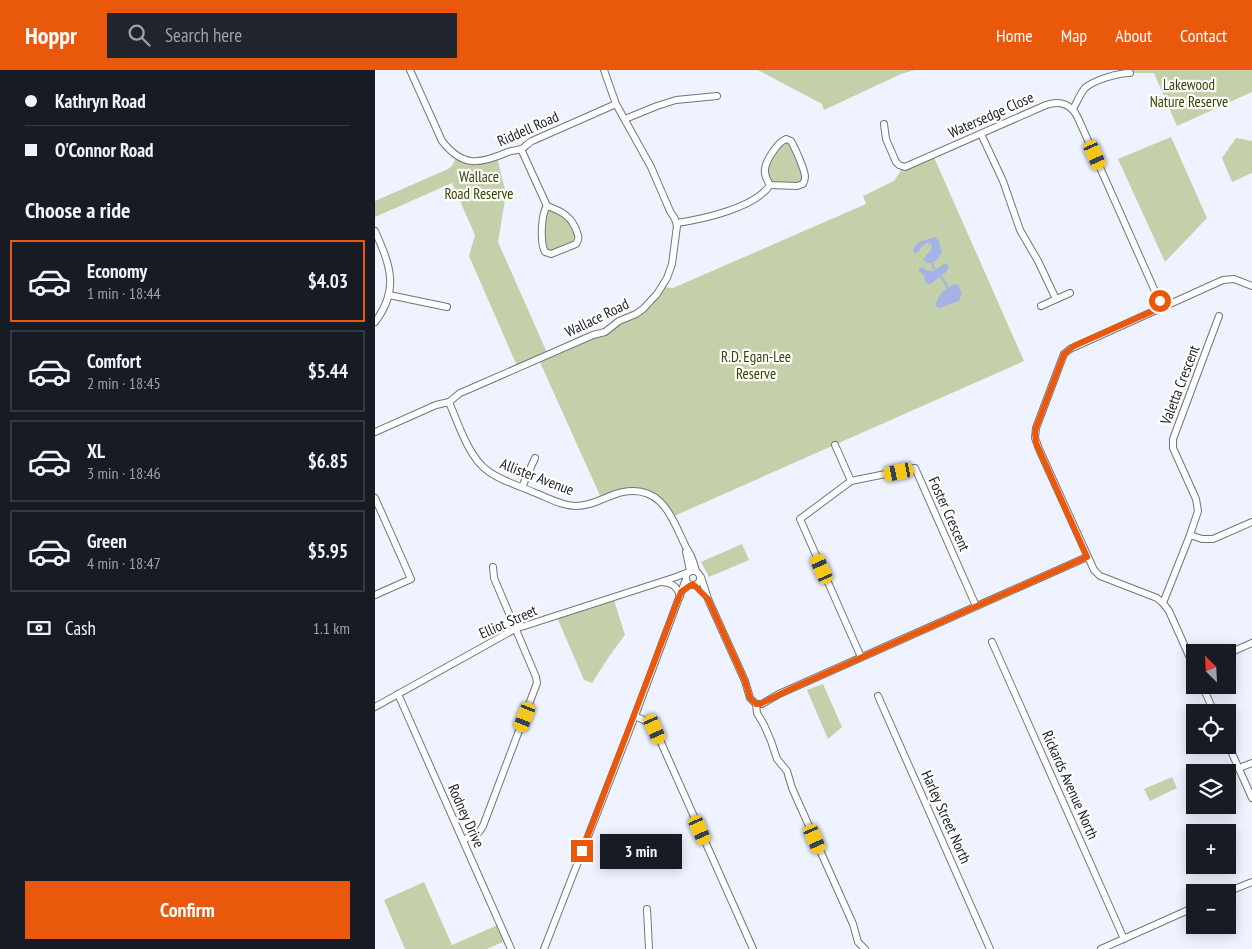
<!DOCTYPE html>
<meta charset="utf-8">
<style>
:root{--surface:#171b24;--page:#20242c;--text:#f1f3f6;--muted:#9ea1a6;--line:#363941;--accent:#ea580c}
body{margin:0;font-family:"PT Sans Narrow",sans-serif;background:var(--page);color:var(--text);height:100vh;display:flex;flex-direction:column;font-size:19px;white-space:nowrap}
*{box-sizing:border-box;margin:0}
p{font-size:16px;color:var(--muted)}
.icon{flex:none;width:28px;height:28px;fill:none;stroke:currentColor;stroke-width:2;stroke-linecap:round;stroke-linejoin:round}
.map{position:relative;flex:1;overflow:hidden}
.panel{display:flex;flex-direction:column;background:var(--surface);width:375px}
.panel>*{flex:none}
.guide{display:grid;align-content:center;height:110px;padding:0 25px;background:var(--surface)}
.needle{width:32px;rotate:336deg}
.tools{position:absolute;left:811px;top:574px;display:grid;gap:10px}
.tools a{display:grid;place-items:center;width:50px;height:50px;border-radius:0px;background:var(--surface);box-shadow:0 2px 12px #0003;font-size:25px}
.end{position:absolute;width:22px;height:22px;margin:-11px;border:6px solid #ea580c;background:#fff;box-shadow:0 0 0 2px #fff}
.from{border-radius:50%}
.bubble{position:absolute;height:35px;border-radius:0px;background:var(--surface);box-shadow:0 2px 12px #0003;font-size:16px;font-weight:600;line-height:35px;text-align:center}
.car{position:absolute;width:15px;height:30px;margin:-15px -8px;border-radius:6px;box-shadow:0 0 4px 1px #0007;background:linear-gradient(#f5c518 24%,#345 0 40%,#f5c518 0 76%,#345 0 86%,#f5c518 0)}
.guide b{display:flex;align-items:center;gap:18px;height:48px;font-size:19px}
.guide b+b{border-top:1px solid var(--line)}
.guide i{width:12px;height:12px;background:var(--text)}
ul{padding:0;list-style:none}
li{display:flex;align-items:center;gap:15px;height:82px;margin:0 10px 8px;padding:0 15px;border:2px solid var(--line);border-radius:0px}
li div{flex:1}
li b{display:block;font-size:19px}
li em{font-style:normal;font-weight:600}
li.selected{border-color:var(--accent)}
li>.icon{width:45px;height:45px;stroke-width:1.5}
h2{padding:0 25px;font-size:22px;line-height:60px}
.pay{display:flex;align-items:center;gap:12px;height:55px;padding:0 25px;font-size:19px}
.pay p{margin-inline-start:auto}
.primary-button{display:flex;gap:10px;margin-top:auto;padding:10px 25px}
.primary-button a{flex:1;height:58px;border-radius:0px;background:var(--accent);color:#fff;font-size:20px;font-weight:600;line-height:58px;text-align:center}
header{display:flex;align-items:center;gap:30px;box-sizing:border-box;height:70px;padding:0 25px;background:var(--accent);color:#fff}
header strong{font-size:24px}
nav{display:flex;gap:28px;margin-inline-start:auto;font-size:18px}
.search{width:350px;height:45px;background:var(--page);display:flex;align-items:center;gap:12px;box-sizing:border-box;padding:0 18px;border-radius:0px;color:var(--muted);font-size:19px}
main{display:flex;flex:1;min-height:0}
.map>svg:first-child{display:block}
</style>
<header>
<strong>Hoppr</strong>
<div class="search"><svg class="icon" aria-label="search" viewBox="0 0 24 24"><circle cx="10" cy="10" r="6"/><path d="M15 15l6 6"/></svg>Search here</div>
<nav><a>Home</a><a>Map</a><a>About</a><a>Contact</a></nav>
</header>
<main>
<section class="panel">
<div class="guide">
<b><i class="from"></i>Kathryn Road</b>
<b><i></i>O'Connor Road</b>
</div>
<h2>Choose a ride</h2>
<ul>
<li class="selected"><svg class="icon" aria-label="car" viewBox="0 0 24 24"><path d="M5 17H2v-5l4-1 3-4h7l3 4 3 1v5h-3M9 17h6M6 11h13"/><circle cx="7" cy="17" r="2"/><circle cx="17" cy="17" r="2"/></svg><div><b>Economy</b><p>1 min · 18:44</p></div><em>$4.03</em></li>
<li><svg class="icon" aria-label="car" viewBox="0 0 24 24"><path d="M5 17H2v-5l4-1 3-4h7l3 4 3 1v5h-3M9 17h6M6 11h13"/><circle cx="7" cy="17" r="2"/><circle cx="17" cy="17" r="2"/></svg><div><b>Comfort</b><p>2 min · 18:45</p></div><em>$5.44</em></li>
<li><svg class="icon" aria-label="car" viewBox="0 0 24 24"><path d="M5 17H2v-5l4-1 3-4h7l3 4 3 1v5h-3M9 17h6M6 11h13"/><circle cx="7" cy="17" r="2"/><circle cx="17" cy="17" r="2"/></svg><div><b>XL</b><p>3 min · 18:46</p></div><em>$6.85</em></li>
<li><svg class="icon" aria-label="car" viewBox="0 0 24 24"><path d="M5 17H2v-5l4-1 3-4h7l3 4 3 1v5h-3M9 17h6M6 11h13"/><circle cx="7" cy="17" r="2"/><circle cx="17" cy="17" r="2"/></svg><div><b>Green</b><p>4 min · 18:47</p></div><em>$5.95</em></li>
</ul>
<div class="pay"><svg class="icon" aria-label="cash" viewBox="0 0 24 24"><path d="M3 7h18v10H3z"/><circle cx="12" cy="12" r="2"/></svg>Cash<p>1.1 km</p></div>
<div class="primary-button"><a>Confirm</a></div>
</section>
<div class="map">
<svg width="877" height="879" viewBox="0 0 877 879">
<rect width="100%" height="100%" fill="#eff3ff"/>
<g fill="#c4d0a9">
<path d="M383 0H540L526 4 449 40 447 34Z"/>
<path d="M758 0H877V22L802 56 779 3H755Z"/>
<path d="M796 67 832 148 790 192 743 89Z"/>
<path d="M861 68 877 71V103L857 112 847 88Z"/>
<path d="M414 70 429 104 428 114 393 112 390 101 404 73Z"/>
<path d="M558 85 649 291 297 447 289 436 261 421 227 430 164 290 143 298 94 186 100 165 77 113 0 147V131L73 99 77 96 82 86 90 90 122 87 131 124 123 172 173 285 255 248 287 217 298 218 491 134 488 126 519 111 528 97Z"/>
<path d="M172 136 193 147 203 171 179 183 170 182 168 146Z"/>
<path d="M367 474 374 490 334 507 326 492Z"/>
<path d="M238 527 250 565 235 585 217 613 209 610 181 545Z"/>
<path d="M448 614 467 657 453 669 432 620Z"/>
<path d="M797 707 802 718 775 731 769 719Z"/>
<path d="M49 812 77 875 125 854 132 870 112 879H30L9 830Z"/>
</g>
<g fill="#a4b2e6">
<path d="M560 167 564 171 567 182 563 189 557 193H553L548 190 557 178 556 174 552 173 547 176 543 182 539 183 538 178 544 172Z"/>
<path d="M571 193 574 196 571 202 557 213 554 214 551 213 549 206 544 201V199L547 197C559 206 561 198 571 193Z"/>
<path d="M579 214 583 215 587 223 584 231 564 238 562 237 560 235 566 223Z"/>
</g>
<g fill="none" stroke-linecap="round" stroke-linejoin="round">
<g stroke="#a4b2e6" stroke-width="2">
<path d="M557 193 560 201"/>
<path d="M566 206 573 218"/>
</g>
<defs>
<g id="street">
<path d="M35 0 67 71C88 98 105 94 133 82 138 80 144 81 148 78 151 76 153 73 157 71L241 34"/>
<path d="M698 39C702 32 705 24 710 18 719 10 743 3 755 3"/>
<path d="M250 49 282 36 301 30 342 26"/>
<path d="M509 54 511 69 521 92 524 95 530 97 671 35C686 30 697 35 703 48L787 237"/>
<path d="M606 64 628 111 645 160 663 191 681 229"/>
<path d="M411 69 416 71C420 78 429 98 430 106 430 110 430 110 428 114L422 116 395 115C392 110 389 105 390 99 391 90 403 72 411 69Z"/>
<path d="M146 79 172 136"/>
<path d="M172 136C187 141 197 147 202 162 204 167 204 169 201 174L176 184 170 182C165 173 166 144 172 136Z"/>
<path d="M302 153C328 149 380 138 395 115"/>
<path d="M0 161C15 195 25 219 0 252"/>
<path d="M14 225 72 237"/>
<path d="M666 236 695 223"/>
<path d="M74 332C83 353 94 388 113 401 126 411 143 415 158 422 172 427 186 436 201 436 219 436 232 425 248 422 286 415 296 446 309 473 311 478 314 482 316 486 318 491 320 496 321 501"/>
<path d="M0 362 61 335 74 332 85 323 90 321 218 265 230 262 244 251 261 244 268 239 282 224 292 208 297 194 302 156 300 149 295 141 276 97 241 34 229 0"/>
<path d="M460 375 476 411"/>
<path d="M147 417 160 388"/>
<path d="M0 428 36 509 0 525"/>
<path d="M815 465 827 469H838L877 452"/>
<path d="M311 482 315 501"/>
<circle cx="318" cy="508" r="7"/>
<path d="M326 507 333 529 370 611 375 628 381 634 382 643 389 655 396 671 402 689 412 701 417 718 478 854 483 872 490 879"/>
<path d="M287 512C297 513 302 516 305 526"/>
<path d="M788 533 815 465 823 441 821 429 798 378V369L844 246"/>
<path d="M617 572 749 869"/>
<path d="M852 584 877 573"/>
<path d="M486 587 425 449 476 411 540 398 601 536"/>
<path d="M820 599 794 541 788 533 782 528 733 509 725 506 719 500 664 379 660 368 661 358 687 289 689 284 695 279 848 210 859 209 877 216"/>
<path d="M827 615 839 642"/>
<path d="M23 624 136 879"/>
<path d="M503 626 615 879"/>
<path d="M381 634H387L404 624 712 487"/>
<path d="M0 637 140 559 301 507 314 502"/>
<path d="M260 646 275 653 280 659 378 879"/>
<path d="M852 672 877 728"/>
<path d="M864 698 877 693"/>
<path d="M88 770 104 762 108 756 162 613 161 607 119 508 118 497"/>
<path d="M852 822 877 812"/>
<path d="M272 839 274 879"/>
<path d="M169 879 260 646 311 509"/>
<path d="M726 879 820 837"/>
</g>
</defs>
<use href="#street" stroke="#727580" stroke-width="8"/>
<use href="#street" stroke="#fff" stroke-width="6"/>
</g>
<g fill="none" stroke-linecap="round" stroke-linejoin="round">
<path stroke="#ea580c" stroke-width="6" d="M207 781 306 522 316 515H319L333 529 370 611 375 628 381 634H385L418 618 712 487 661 373 660 363 661 358 689 284 699 276 787 237 785 231"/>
</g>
<g text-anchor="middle" stroke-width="4.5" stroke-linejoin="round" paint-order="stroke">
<g font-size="15" fill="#364301" stroke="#fff">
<text x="814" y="20">Lakewood<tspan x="814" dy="17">Nature Reserve</tspan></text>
<text x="104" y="112">Wallace<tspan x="104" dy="17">Road Reserve</tspan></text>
<text x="381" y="292">R.D. Egan-Lee<tspan x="381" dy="17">Reserve</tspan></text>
</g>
<g font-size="15" fill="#1c1d21" stroke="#fff">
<text transform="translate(616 45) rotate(-24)" y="5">Watersedge Close</text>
<text transform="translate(153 59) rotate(-24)" y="5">Riddell Road</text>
<text transform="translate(222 248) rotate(-26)" y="5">Wallace Road</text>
<text transform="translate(805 315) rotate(-69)" y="5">Valetta Crescent</text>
<text transform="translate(162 407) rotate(21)" y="5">Allister Avenue</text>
<text transform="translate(574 444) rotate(66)" y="5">Foster Crescent</text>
<text transform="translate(133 552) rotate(-24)" y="5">Elliot Street</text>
<text transform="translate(695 715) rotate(66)" y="5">Rickards Avenue North</text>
<text transform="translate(91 746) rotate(66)" y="5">Rodney Drive</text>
<text transform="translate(571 747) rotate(66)" y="5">Harley Street North</text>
</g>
</g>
</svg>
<div class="tools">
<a><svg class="needle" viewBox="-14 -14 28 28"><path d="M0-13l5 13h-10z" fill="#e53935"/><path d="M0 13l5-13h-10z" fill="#9ea1a6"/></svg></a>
<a><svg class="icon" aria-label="locate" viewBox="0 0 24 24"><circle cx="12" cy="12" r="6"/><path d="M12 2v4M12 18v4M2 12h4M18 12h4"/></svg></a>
<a><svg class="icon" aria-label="layers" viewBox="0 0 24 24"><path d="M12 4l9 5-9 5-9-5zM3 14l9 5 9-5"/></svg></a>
<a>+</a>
<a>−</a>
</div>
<i class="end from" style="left:785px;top:231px"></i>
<i class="end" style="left:207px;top:781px"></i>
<div class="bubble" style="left:225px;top:764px;width:82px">3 min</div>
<i class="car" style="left:720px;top:85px;rotate:156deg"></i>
<i class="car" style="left:524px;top:402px;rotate:258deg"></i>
<i class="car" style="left:447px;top:499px;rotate:336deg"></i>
<i class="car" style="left:150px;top:647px;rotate:201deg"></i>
<i class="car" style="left:280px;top:659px;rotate:156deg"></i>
<i class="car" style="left:325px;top:760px;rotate:156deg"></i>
<i class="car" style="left:440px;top:769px;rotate:156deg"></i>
</div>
</main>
